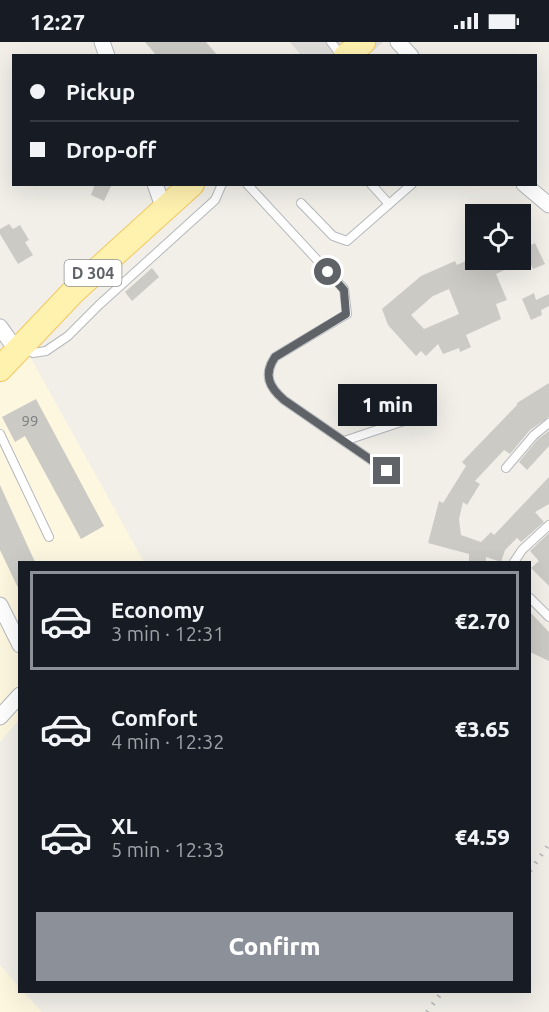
<!DOCTYPE html>
<meta charset="utf-8">
<style>
:root{--surface:#171b24;--page:#20242c;--text:#f1f3f6;--muted:#9ea1a6;--line:#363941;--accent:#8c9099}
body{margin:0;font-family:Ubuntu,sans-serif;background:var(--page);color:var(--text);height:100vh;display:flex;flex-direction:column;font-size:22px;white-space:nowrap}
*{box-sizing:border-box;margin:0}
p{font-size:20px;color:var(--muted)}
.icon{flex:none;width:33px;height:33px;fill:none;stroke:currentColor;stroke-width:2;stroke-linecap:round;stroke-linejoin:round}
.map{position:relative;flex:1;overflow:hidden}
.drawer{position:absolute;left:18px;top:519px;width:513px;height:432px;display:flex;flex-direction:column;background:var(--surface);border-radius:0px;box-shadow:0 6px 24px #0002}
.drawer>*{flex:none}
.hud{position:absolute;left:12px;top:12px;width:525px;height:132px;border-radius:0px;box-shadow:0 6px 24px #0002;display:grid;align-content:center;height:132px;padding:0 18px;background:var(--surface)}
.tools{position:absolute;left:465px;top:162px;display:grid;gap:12px}
.tools a{display:grid;place-items:center;width:66px;height:66px;border-radius:0px;background:var(--surface);box-shadow:0 6px 24px #0002;font-size:30px}
.end{position:absolute;width:27px;height:27px;margin:-14px;border:8px solid #5f6368;background:#fff;box-shadow:0 0 0 3px #fff}
.from{border-radius:50%}
.bubble{position:absolute;height:42px;border-radius:0px;background:var(--surface);box-shadow:0 6px 24px #0002;font-size:20px;font-weight:800;line-height:42px;text-align:center}
.hud b{display:flex;align-items:center;gap:21px;height:57px;font-size:22px}
.hud b+b{border-top:2px solid var(--line)}
.hud i{width:15px;height:15px;background:var(--text)}
ul{padding:10px 0 0;list-style:none}
li{display:flex;align-items:center;gap:18px;height:99px;margin:0 12px 9px;padding:0 6px;border:3px solid transparent;border-radius:0px}
li div{flex:1}
li b{display:block;font-size:22px}
li em{font-style:normal;font-weight:800}
li.active{border-color:var(--accent)}
li>.icon{width:54px;height:54px;stroke-width:1.5}
.button{display:flex;gap:12px;margin-top:auto;padding:12px 18px}
.button a{flex:1;height:69px;border-radius:0px;background:var(--accent);color:#fff;font-size:24px;font-weight:800;line-height:69px;text-align:center}
.status{display:flex;justify-content:space-between;align-items:center;height:42px;padding:0 30px;background:var(--surface);direction:ltr}
.status svg{height:16px;fill:currentColor}
.map>svg:first-child{display:block}
</style>
<div class="status"><b>12:27</b><svg viewBox="0 0 49 12"><path d="M0 12V9h3v3zM5 12V6h3v6zM10 12V3h3v9zM15 12V0h3v12zM26 1h20v11H26zM47 4h2v5h-2z"/></svg></div>
<div class="map">
<svg width="549" height="970" viewBox="0 0 549 970">
<rect width="100%" height="100%" fill="#f1efe8"/>
<g fill="#fef7e0">
<path d="M28 311 144 520H20L19 678 0 700V342Z"/>
<path d="M0 923 19 945 20 950H24L42 970H0Z"/>
</g>
<path fill="#e0deda" d="M290 0H383L367 14 301 13Z"/>
<g fill="#cccac5" fill-rule="evenodd">
<path d="M145 0H206L218 14H157Z"/>
<path d="M95 142H112L104 159 91 153Z"/>
<path d="M9 182 13 187 20 183 29 198 25 200 33 213 18 222 0 192V187Z"/>
<path d="M535 201 545 222 533 227 528 217 496 232 507 258 496 262 501 277 466 293 471 305 460 310 459 306 443 312 438 302 426 314 421 309 416 314 388 283 382 267 421 234 455 219 457 223 476 214V218H520V208ZM449 247 459 272 424 287 411 273 433 254Z"/>
<path d="M152 226 159 235 132 259 125 250Z"/>
<path d="M534 251 536 258 549 252V264L541 268 542 273 531 278 522 257Z"/>
<path d="M549 341V375L530 388 510 412 504 408 475 439 480 442 467 463 463 460 459 477 461 493 481 500 491 490 494 493 549 435V462L535 470 544 480 521 500 517 496 505 508 501 520 486 515V520H469V512L428 501 439 459 443 461 466 424 462 420 517 363V361Z"/>
<path d="M36 357 104 484 81 497 25 394 15 400 2 375Z"/>
<path d="M549 389V404L527 428 519 420 538 397Z"/>
<path d="M0 443 35 520H20V550L0 508Z"/>
<path d="M549 491V544L531 526 539 519 530 509Z"/>
<path d="M530 570 549 590V619L530 610Z"/>
</g>
<g fill="none" stroke-linecap="round" stroke-linejoin="round">
<defs>
<g id="lane">
<path d="M331 0 341 13"/>
<path d="M247 142 344 247 347 272 275 315C263 333 269 345 284 358L387 429"/>
<path d="M371 142 389 162"/>
<path d="M301 161 333 194 347 199 412 142"/>
<path d="M25 307 33 311 46 309 68 294 99 263 215 158 222 142"/>
<path d="M0 392 49 495"/>
<path d="M344 399 419 374"/>
<path d="M506 426 534 393 549 381"/>
<path d="M514 520 522 508 549 483"/>
<path d="M530 556 549 575"/>
</g>
<g id="street">
<path d="M102 0 107 14"/>
<path d="M398 0 411 14"/>
<path d="M155 142 164 167"/>
<path d="M524 142 549 163"/>
<path d="M0 285 17 309"/>
<path d="M0 563 20 603"/>
<path d="M0 675 20 653"/>
</g>
<g id="primary">
<path d="M346 14 363 0"/>
<path d="M0 327 74 249 192 142"/>
</g>
</defs>
<use href="#lane" stroke="#b5b8bc" stroke-width="10"/>
<use href="#street" stroke="#b5b8bc" stroke-width="17"/>
<use href="#primary" stroke="#f2c960" stroke-width="26"/>
<use href="#lane" stroke="#fff" stroke-width="8"/>
<use href="#street" stroke="#fff" stroke-width="15"/>
<use href="#primary" stroke="#fff2af" stroke-width="24"/>
<g stroke="#b6b7b8" stroke-width="4.5" stroke-dasharray="1.5 8" stroke-linecap="butt">
<path d="M530 829 549 802"/>
<path d="M427 970 442 950"/>
</g>
</g>
<g fill="none" stroke-linecap="round" stroke-linejoin="round">
<path stroke="#5f6368" stroke-width="8" d="M328 230 344 248 346 272 275 315C263 333 269 345 284 358L387 429"/>
</g>
<g text-anchor="middle" stroke-width="4.5" stroke-linejoin="round" paint-order="stroke">
<g font-size="15" fill="#7a7d7f">
<text x="30" y="384">99</text>
</g>
<rect fill="#fff" stroke="#8f9295" stroke-width="1.5" x="64.5" y="218" width="57" height="26" rx="4.5"/>
<g font-size="16" font-weight="bold" fill="#5f6368">
<text x="93" y="237">D 304</text>
</g>
</g>
</svg>
<div class="tools">
<a><svg class="icon" aria-label="locate" viewBox="0 0 24 24"><circle cx="12" cy="12" r="6"/><path d="M12 2v4M12 18v4M2 12h4M18 12h4"/></svg></a>
</div>
<i class="end from" style="left:328px;top:230px"></i>
<i class="end" style="left:387px;top:429px"></i>
<div class="bubble" style="left:338px;top:342px;width:99px">1 min</div>
<div class="hud">
<b><i class="from"></i>Pickup</b>
<b><i></i>Drop-off</b>
</div>
<section class="drawer">
<ul>
<li class="active"><svg class="icon" aria-label="car" viewBox="0 0 24 24"><path d="M5 17H2v-5l4-1 3-4h7l3 4 3 1v5h-3M9 17h6M6 11h13"/><circle cx="7" cy="17" r="2"/><circle cx="17" cy="17" r="2"/></svg><div><b>Economy</b><p>3 min · 12:31</p></div><em>€2.70</em></li>
<li><svg class="icon" aria-label="car" viewBox="0 0 24 24"><path d="M5 17H2v-5l4-1 3-4h7l3 4 3 1v5h-3M9 17h6M6 11h13"/><circle cx="7" cy="17" r="2"/><circle cx="17" cy="17" r="2"/></svg><div><b>Comfort</b><p>4 min · 12:32</p></div><em>€3.65</em></li>
<li><svg class="icon" aria-label="car" viewBox="0 0 24 24"><path d="M5 17H2v-5l4-1 3-4h7l3 4 3 1v5h-3M9 17h6M6 11h13"/><circle cx="7" cy="17" r="2"/><circle cx="17" cy="17" r="2"/></svg><div><b>XL</b><p>5 min · 12:33</p></div><em>€4.59</em></li>
</ul>
<div class="button"><a>Confirm</a></div>
</section>
</div>
